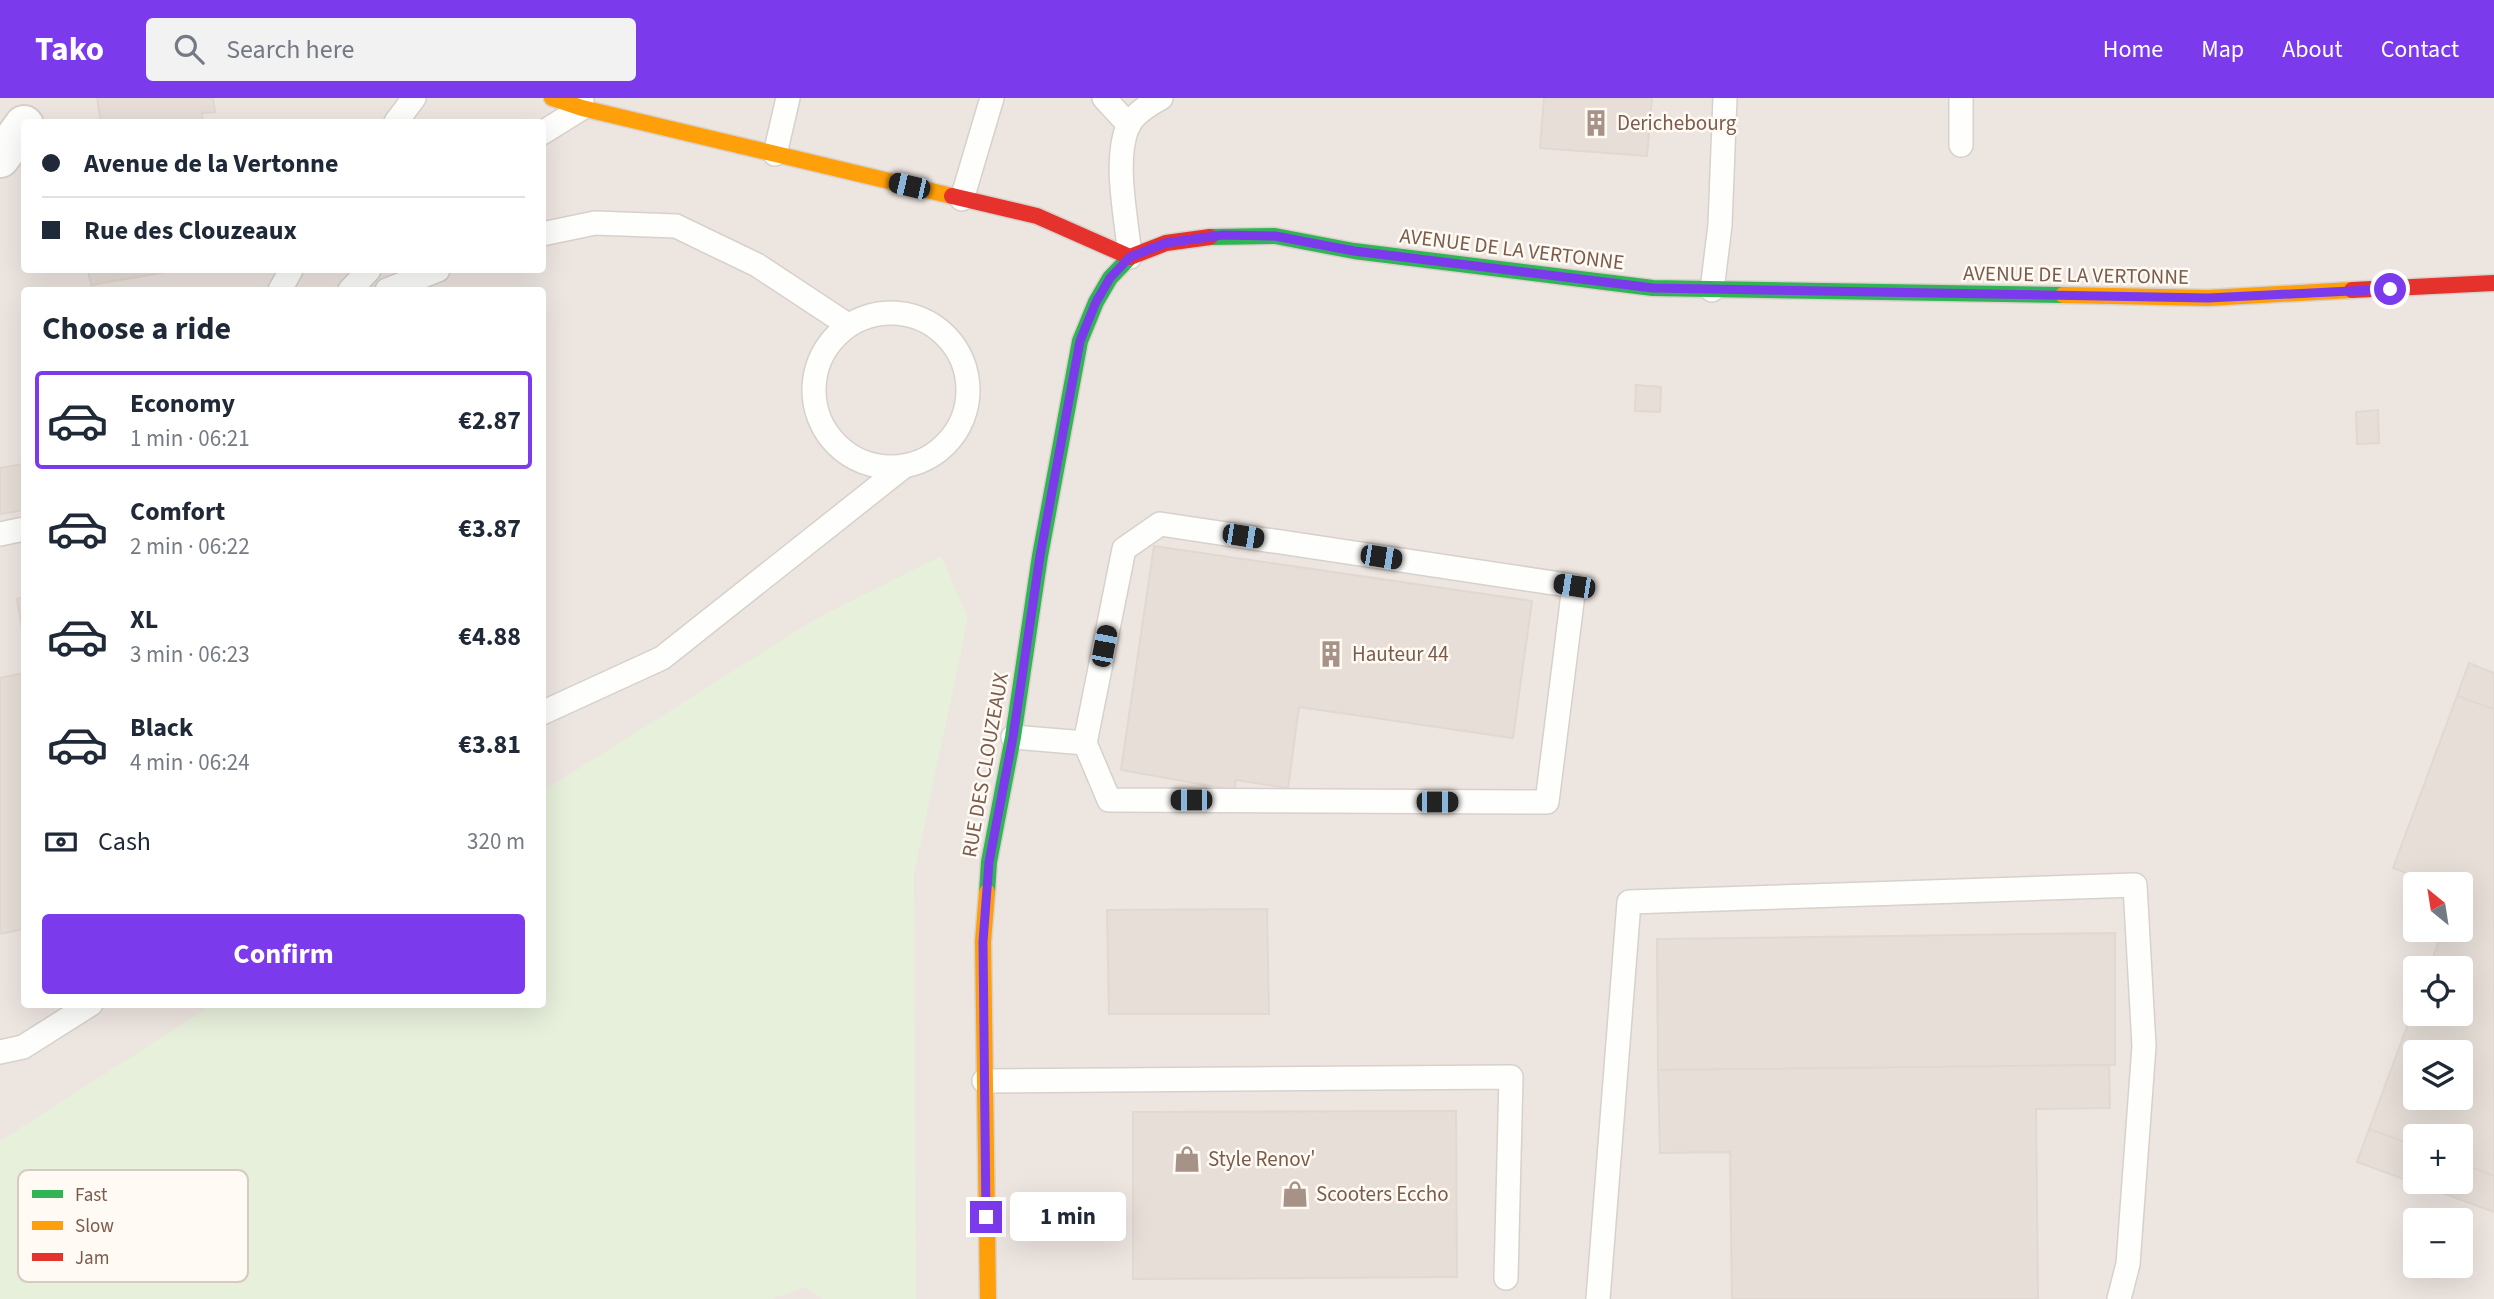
<!DOCTYPE html>
<meta charset="utf-8">
<style>
:root{--surface:#fff;--page:#f2f2f3;--text:#1f2937;--muted:#747a83;--line:#e0e1e3;--accent:#7c3aed}
body{margin:0;font-family:"Source Sans 3",sans-serif;background:var(--page);color:var(--text);height:100vh;display:flex;flex-direction:column;font-size:26px;white-space:nowrap}
*{box-sizing:border-box;margin:0}
p{font-size:23px;color:var(--muted)}
.icon{flex:none;width:38px;height:38px;fill:none;stroke:currentColor;stroke-width:2;stroke-linecap:round;stroke-linejoin:round}
.map{position:relative;flex:1;overflow:hidden}
.details{position:absolute;left:21px;top:189px;width:525px;height:721px;display:flex;flex-direction:column;background:var(--surface);border-radius:7px;box-shadow:0 7px 28px #0002}
.details>*{flex:none}
.banner{position:absolute;left:21px;top:21px;width:525px;height:154px;border-radius:7px;box-shadow:0 7px 28px #0002;display:grid;align-content:center;height:154px;padding:0 21px;background:var(--surface)}
.needle{width:46px;rotate:330deg}
.fabs{position:absolute;left:2403px;top:774px;display:grid;gap:14px}
.fabs a{display:grid;place-items:center;width:70px;height:70px;border-radius:7px;background:var(--surface);box-shadow:0 7px 28px #0002;font-size:35px}
.end{position:absolute;width:32px;height:32px;margin:-16px;border:9px solid #7c3aed;background:#fff;box-shadow:0 0 0 4px #fff}
.from{border-radius:50%}
.bubble{position:absolute;height:49px;border-radius:7px;background:var(--surface);box-shadow:0 7px 28px #0002;font-size:23px;font-weight:700;line-height:49px;text-align:center}
.car{position:absolute;width:21px;height:42px;margin:-21px -10px;border-radius:9px;box-shadow:0 0 5px 2px #0007;background:linear-gradient(#222 24%,#8ab4d8 0 40%,#222 0 76%,#8ab4d8 0 86%,#222 0)}
.banner b{display:flex;align-items:center;gap:24px;height:66px;font-size:26px}
.banner b+b{border-top:2px solid var(--line)}
.banner i{width:18px;height:18px;background:var(--text)}
ul{padding:0;list-style:none}
li{display:flex;align-items:center;gap:21px;height:98px;margin:0 14px 10px;padding:0 7px;border:4px solid transparent;border-radius:7px}
li div{flex:1}
li b{display:block;font-size:26px}
li em{font-style:normal;font-weight:700}
li.current{border-color:var(--accent)}
li>.icon{width:63px;height:63px;stroke-width:1.5}
h2{padding:0 21px;font-size:32px;line-height:84px}
.pay{display:flex;align-items:center;gap:18px;height:77px;padding:0 21px;font-size:26px}
.pay p{margin-inline-start:auto}
.action{display:flex;gap:14px;margin-top:auto;padding:14px 21px}
.action a{flex:1;height:80px;border-radius:7px;background:var(--accent);color:#fff;font-size:28px;font-weight:700;line-height:80px;text-align:center}
header{display:flex;align-items:center;gap:42px;box-sizing:border-box;height:98px;padding:0 35px;background:var(--accent);color:#fff}
header strong{font-size:33px}
nav{display:flex;gap:38px;margin-inline-start:auto;font-size:24px}
.search{width:490px;height:63px;background:var(--page);display:flex;align-items:center;gap:18px;box-sizing:border-box;padding:0 24px;border-radius:7px;color:var(--muted);font-size:26px}
.map>svg:first-child{display:block}
</style>
<header>
<strong>Tako</strong>
<div class="search"><svg class="icon" aria-label="search" viewBox="0 0 24 24"><circle cx="10" cy="10" r="6"/><path d="M15 15l6 6"/></svg>Search here</div>
<nav><a>Home</a><a>Map</a><a>About</a><a>Contact</a></nav>
</header>
<div class="map">
<svg width="2494" height="1201" viewBox="0 0 2494 1201">
<rect width="100%" height="100%" fill="#f9f5f0"/>
<path fill="#ede5e0" fill-rule="evenodd" d="M0 0H2494V1201H0ZM24 24H542V172H24ZM24 192H542V906H24ZM2415 786H2460V831H2415ZM2415 870H2460V915H2415ZM2415 954H2460V999H2415ZM2415 1038H2460V1083H2415ZM2415 1122H2460V1167H2415Z"/>
<path fill="#e7f0db" d="M941 458 968 521 914 776 916 1201H823L806 1189 772 1201H0V1043L212 907 542 906 543 693 814 522Z"/>
<g fill="#e6ded7" stroke="#e2d8d2" stroke-width="2" fill-rule="evenodd">
<path d="M97 0H213L215 14 202 15 203 24H101Z"/>
<path d="M1544 0H1652L1647 58 1540 50Z"/>
<path d="M88 172H177L91 187Z"/>
<path d="M1636 287 1661 289 1660 314 1635 313Z"/>
<path d="M2378 312 2379 345 2357 346 2356 314Z"/>
<path d="M24 366V412L0 416V370Z"/>
<path d="M1154 448 1532 503 1513 640 1299 609 1288 690 1236 682 1234 692 1121 672Z"/>
<path d="M24 499V541L17 501Z"/>
<path d="M2469 565 2494 575V612L2457 598Z"/>
<path d="M24 575V831L0 836V580Z"/>
<path d="M2457 598 2494 611V1078L2460 1065V1038H2415V1048L2369 1031 2415 907V915H2460V870H2429L2443 831H2460V786H2436L2393 770ZM2415 954H2460V999H2415Z"/>
<path d="M1267 811 1269 916H1109L1107 812Z"/>
<path d="M2115 835V967L1658 972 1657 841Z"/>
<path d="M2109 967 2110 1010 2036 1011 2038 1201H1732L1730 1054 1660 1055 1658 972Z"/>
<path d="M1456 1013 1457 1179 1133 1181V1014Z"/>
<path d="M2369 1031 2415 1048V1083H2460V1065L2494 1078V1114L2357 1064Z"/>
</g>
<g fill="none" stroke-linecap="round" stroke-linejoin="round">
<defs>
<g id="lane">
<path d="M1104 0 1129 27"/>
<path d="M1961 0V47"/>
<path d="M396 24 414 0"/>
<path d="M542 35 582 10V3"/>
<path d="M775 56 788 0"/>
<path d="M962 101 992 0"/>
<path d="M542 136 595 125 676 128 757 167 848 227"/>
<path d="M1130 159C1127 122 1113 63 1128 28 1134 16 1150 6 1161 0"/>
<path d="M280 192 291 172"/>
<path d="M350 192 369 172"/>
<path d="M387 192 438 172"/>
<path d="M1712 192 1720 127 1725 0"/>
<circle cx="891" cy="292" r="77"/>
<path d="M0 436 24 431"/>
<path d="M542 615 662 560 903 369"/>
<path d="M1013 639 1085 645 1124 451 1160 426 1574 488 1547 704 1109 702 1085 645"/>
<path d="M0 954 23 949 91 906"/>
<path d="M984 983 1511 979 1506 1180"/>
<path d="M1598 1201 1629 804 2135 787 2144 948 2128 1166 2119 1201"/>
</g>
<path id="street" d="M0 60 24 27"/>
<g id="fast">
<path d="M1210 139 1275 138 1354 153 1653 190 2063 197"/>
<path d="M987 794 989 764 1013 639 1040 458 1080 243 1096 204 1110 180 1130 159"/>
</g>
<g id="slow">
<path d="M552 0 582 10 952 98"/>
<path d="M2063 197 2208 200 2352 192"/>
<path d="M987 794 983 844 988 1201"/>
</g>
<g id="jam">
<path d="M952 98 1037 118 1130 159 1166 145 1210 139"/>
<path d="M2352 192 2494 185"/>
</g>
</defs>
<use href="#lane" stroke="#d7d1cb" stroke-width="26"/>
<use href="#street" stroke="#d7d1cb" stroke-width="42"/>
<use href="#fast" stroke="#d9d2cb" stroke-width="19"/>
<use href="#slow" stroke="#d9d2cb" stroke-width="19"/>
<use href="#jam" stroke="#d9d2cb" stroke-width="19"/>
<use href="#lane" stroke="#fefefd" stroke-width="23"/>
<use href="#street" stroke="#fefefd" stroke-width="38"/>
<use href="#fast" stroke="#30b455" stroke-width="16"/>
<use href="#slow" stroke="#ff9f0a" stroke-width="16"/>
<use href="#jam" stroke="#e5322d" stroke-width="16"/>
</g>
<g fill="none" stroke-linecap="round" stroke-linejoin="round">
<path stroke="#7c3aed" stroke-width="9" d="M986 1119 983 844 989 764 1013 639 1040 458 1080 243 1096 204 1110 180 1130 159 1166 145 1223 137 1275 138 1354 153 1653 190 2208 200 2390 191"/>
</g>
<defs>
<symbol id="building-bare" viewBox="-9 -9 18 18"><path d="M-4-6H4V6H1V3H-1V6H-4ZM-2.5-4.3h1.7v1.8h-1.7ZM.8-4.3h1.7v1.8H.8ZM-2.5-1h1.7V.8h-1.7ZM.8-1h1.7V.8H.8Z" fill="#a69286" stroke="#fffaf3" stroke-width="2.5" paint-order="stroke"/></symbol>
<symbol id="shop-bare" viewBox="-9 -9 18 18"><path d="M-5-2.5h2.3a2.7 3.5 0 0 1 5.4 0H5L5.5 6h-11ZM-1.5-2.5h3a1.5 2.3 0 0 0-3 0Z" fill="#a69286" stroke="#fffaf3" stroke-width="2.5" paint-order="stroke"/></symbol>
</defs>
<g fill-rule="evenodd">
<use href="#building-bare" x="1577" y="6" width="38" height="38"/>
<use href="#building-bare" x="1312" y="537" width="38" height="38"/>
<use href="#shop-bare" x="1168" y="1042" width="38" height="38"/>
<use href="#shop-bare" x="1276" y="1077" width="38" height="38"/>
</g>
<g text-anchor="middle" stroke-width="5" stroke-linejoin="round" paint-order="stroke">
<g font-size="21" fill="#7a5c4d" stroke="#fffaf3" text-anchor="start">
<text x="1617" y="32">Derichebourg</text>
<text x="1352" y="563">Hauteur 44</text>
<text x="1208" y="1068">Style Renov'</text>
<text x="1316" y="1103">Scooters Eccho</text>
</g>
<g font-size="21" fill="#7a5c4d" stroke="#fffaf3">
<text transform="translate(1512 151) rotate(7)" y="7">AVENUE DE LA VERTONNE</text>
<text transform="translate(2076 177) rotate(1)" y="7">AVENUE DE LA VERTONNE</text>
<text transform="translate(985 667) rotate(-80)" y="7">RUE DES CLOUZEAUX</text>
</g>
</g>
<rect x="18" y="1072" width="230" height="112" rx="10" fill="#fffaf3" stroke="#d7cbc1" stroke-width="2"/>
<rect x="32" y="1092" width="31" height="8" fill="#30b455"/>
<rect x="32" y="1123" width="31" height="9" fill="#ff9f0a"/>
<rect x="32" y="1155" width="31" height="8" fill="#e5322d"/>
<g font-size="19" fill="#7a5c4d">
<text x="75" y="1103">Fast</text>
<text x="75" y="1134">Slow</text>
<text x="75" y="1166">Jam</text>
</g>
</svg>
<div class="fabs">
<a><svg class="needle" viewBox="-14 -14 28 28"><path d="M0-13l5 13h-10z" fill="#e53935"/><path d="M0 13l5-13h-10z" fill="#747a83"/></svg></a>
<a><svg class="icon" aria-label="locate" viewBox="0 0 24 24"><circle cx="12" cy="12" r="6"/><path d="M12 2v4M12 18v4M2 12h4M18 12h4"/></svg></a>
<a><svg class="icon" aria-label="layers" viewBox="0 0 24 24"><path d="M12 4l9 5-9 5-9-5zM3 14l9 5 9-5"/></svg></a>
<a>+</a>
<a>−</a>
</div>
<i class="end from" style="left:2390px;top:191px"></i>
<i class="end" style="left:986px;top:1119px"></i>
<div class="bubble" style="left:1010px;top:1094px;width:116px">1 min</div>
<i class="car" style="left:909px;top:88px;rotate:283deg"></i>
<i class="car" style="left:1243px;top:438px;rotate:99deg"></i>
<i class="car" style="left:1381px;top:459px;rotate:99deg"></i>
<i class="car" style="left:1574px;top:488px;rotate:279deg"></i>
<i class="car" style="left:1104px;top:548px;rotate:11deg"></i>
<i class="car" style="left:1191px;top:702px;rotate:270deg"></i>
<i class="car" style="left:1437px;top:704px;rotate:90deg"></i>
<div class="banner">
<b><i class="from"></i>Avenue de la Vertonne</b>
<b><i></i>Rue des Clouzeaux</b>
</div>
<section class="details">
<h2>Choose a ride</h2>
<ul>
<li class="current"><svg class="icon" aria-label="car" viewBox="0 0 24 24"><path d="M5 17H2v-5l4-1 3-4h7l3 4 3 1v5h-3M9 17h6M6 11h13"/><circle cx="7" cy="17" r="2"/><circle cx="17" cy="17" r="2"/></svg><div><b>Economy</b><p>1 min · 06:21</p></div><em>€2.87</em></li>
<li><svg class="icon" aria-label="car" viewBox="0 0 24 24"><path d="M5 17H2v-5l4-1 3-4h7l3 4 3 1v5h-3M9 17h6M6 11h13"/><circle cx="7" cy="17" r="2"/><circle cx="17" cy="17" r="2"/></svg><div><b>Comfort</b><p>2 min · 06:22</p></div><em>€3.87</em></li>
<li><svg class="icon" aria-label="car" viewBox="0 0 24 24"><path d="M5 17H2v-5l4-1 3-4h7l3 4 3 1v5h-3M9 17h6M6 11h13"/><circle cx="7" cy="17" r="2"/><circle cx="17" cy="17" r="2"/></svg><div><b>XL</b><p>3 min · 06:23</p></div><em>€4.88</em></li>
<li><svg class="icon" aria-label="car" viewBox="0 0 24 24"><path d="M5 17H2v-5l4-1 3-4h7l3 4 3 1v5h-3M9 17h6M6 11h13"/><circle cx="7" cy="17" r="2"/><circle cx="17" cy="17" r="2"/></svg><div><b>Black</b><p>4 min · 06:24</p></div><em>€3.81</em></li>
</ul>
<div class="pay"><svg class="icon" aria-label="cash" viewBox="0 0 24 24"><path d="M3 7h18v10H3z"/><circle cx="12" cy="12" r="2"/></svg>Cash<p>320 m</p></div>
<div class="action"><a>Confirm</a></div>
</section>
</div>
